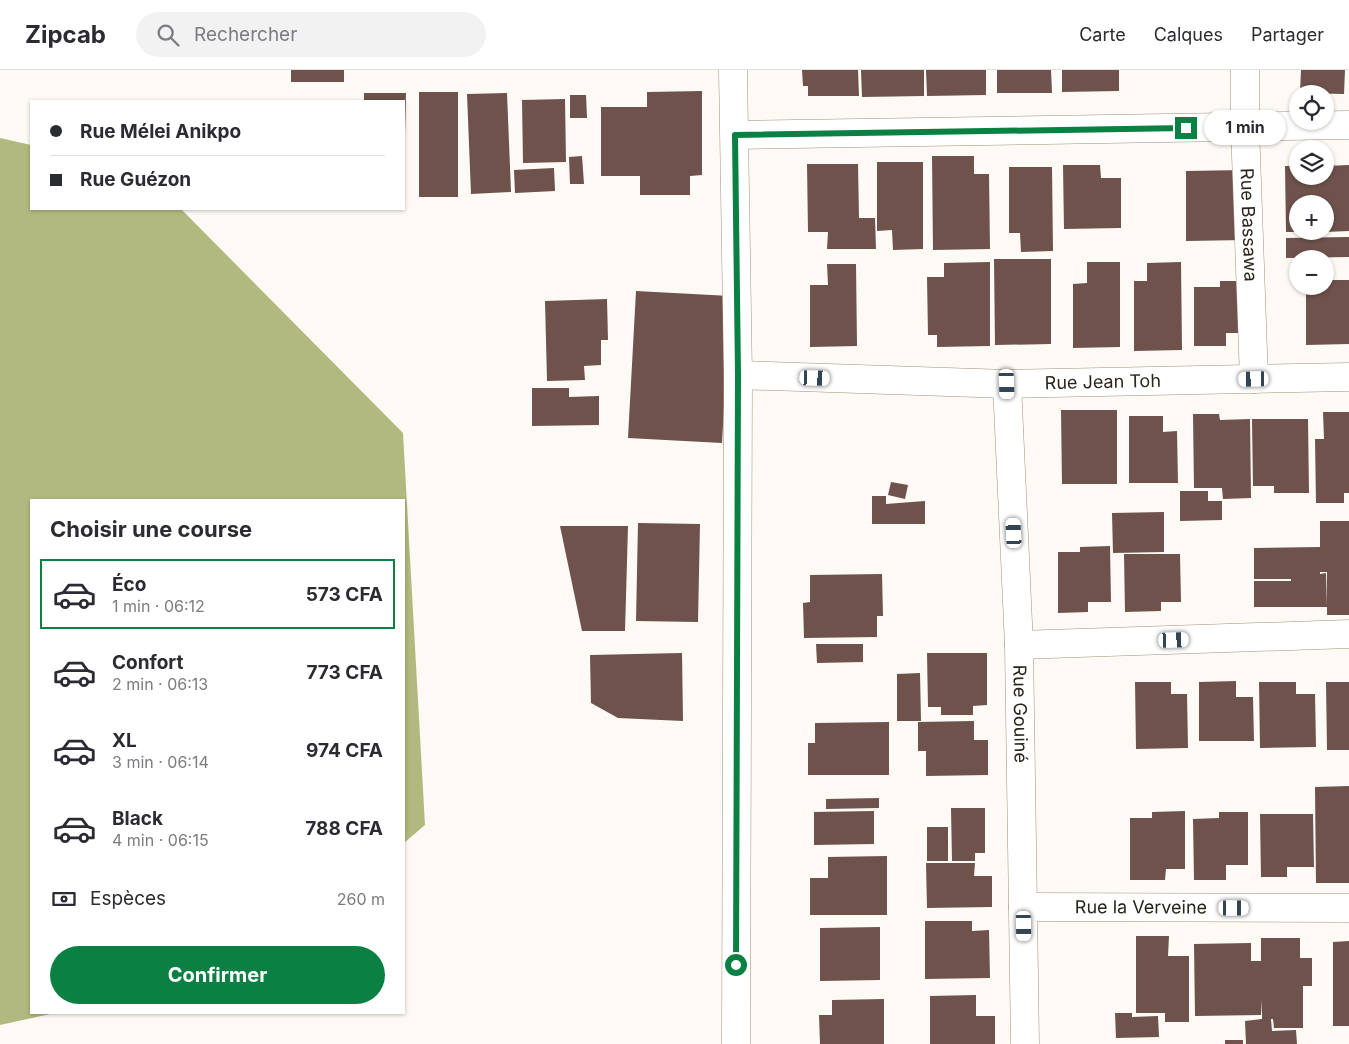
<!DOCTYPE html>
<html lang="fr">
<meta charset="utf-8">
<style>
:root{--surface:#fff;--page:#f2f2f3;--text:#2b2b33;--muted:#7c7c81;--line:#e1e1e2;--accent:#0b8043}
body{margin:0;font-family:Inter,sans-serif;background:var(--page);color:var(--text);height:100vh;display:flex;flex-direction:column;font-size:19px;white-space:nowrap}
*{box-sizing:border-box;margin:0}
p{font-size:16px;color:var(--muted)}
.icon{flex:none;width:28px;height:28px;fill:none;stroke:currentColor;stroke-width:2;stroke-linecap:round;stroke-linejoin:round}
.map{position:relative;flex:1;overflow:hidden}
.drawer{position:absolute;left:30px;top:429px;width:375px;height:515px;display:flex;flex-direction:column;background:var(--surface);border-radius:0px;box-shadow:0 1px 4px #0004}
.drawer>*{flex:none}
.guide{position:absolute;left:30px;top:30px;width:375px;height:110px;border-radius:0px;box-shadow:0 1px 4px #0004;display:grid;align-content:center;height:110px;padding:0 20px;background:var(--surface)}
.fabs{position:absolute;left:1289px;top:15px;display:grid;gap:10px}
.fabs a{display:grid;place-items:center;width:45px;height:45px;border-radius:50%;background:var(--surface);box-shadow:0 1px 4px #0004;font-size:25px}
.end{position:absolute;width:22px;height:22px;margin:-11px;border:6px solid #0b8043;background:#fff;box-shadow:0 0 0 2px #fff}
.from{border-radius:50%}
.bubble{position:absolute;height:35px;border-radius:18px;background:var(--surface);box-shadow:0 1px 4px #0004;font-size:16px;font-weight:700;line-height:35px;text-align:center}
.car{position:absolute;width:15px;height:30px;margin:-15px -8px;border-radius:6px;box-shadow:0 0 4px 1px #0007;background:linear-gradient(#fff 24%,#345 0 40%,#fff 0 76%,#345 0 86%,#fff 0)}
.guide b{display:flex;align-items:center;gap:18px;height:48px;font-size:19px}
.guide b+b{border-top:1px solid var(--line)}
.guide i{width:12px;height:12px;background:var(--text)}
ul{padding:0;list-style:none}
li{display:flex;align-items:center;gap:15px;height:70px;margin:0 10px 8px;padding:0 10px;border:2px solid transparent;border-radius:0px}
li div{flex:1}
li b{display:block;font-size:19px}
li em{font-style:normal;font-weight:700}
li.active{border-color:var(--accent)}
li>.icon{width:45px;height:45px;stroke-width:1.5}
h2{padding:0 20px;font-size:22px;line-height:60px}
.pay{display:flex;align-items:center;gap:12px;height:55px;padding:0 20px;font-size:19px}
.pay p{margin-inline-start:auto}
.action{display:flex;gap:10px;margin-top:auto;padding:10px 20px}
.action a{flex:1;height:58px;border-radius:30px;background:var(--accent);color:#fff;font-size:20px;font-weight:700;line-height:58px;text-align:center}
header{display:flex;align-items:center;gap:30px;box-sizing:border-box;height:70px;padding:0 25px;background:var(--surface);border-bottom:1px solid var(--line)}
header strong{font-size:24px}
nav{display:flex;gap:28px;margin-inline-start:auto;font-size:18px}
.search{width:350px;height:45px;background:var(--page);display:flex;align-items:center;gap:12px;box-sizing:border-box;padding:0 18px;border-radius:28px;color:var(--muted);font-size:19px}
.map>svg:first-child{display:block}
</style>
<header>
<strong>Zipcab</strong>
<div class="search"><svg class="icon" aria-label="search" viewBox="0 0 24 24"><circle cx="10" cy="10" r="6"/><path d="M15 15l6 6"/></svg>Rechercher</div>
<nav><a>Carte</a><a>Calques</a><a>Partager</a></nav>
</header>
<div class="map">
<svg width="1349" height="974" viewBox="0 0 1349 974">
<rect width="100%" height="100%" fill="#fdf9f4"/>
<path fill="#b2b97f" d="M0 68 31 75V139H181L403 363 425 755 404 773V430H31V942L55 943 0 955Z"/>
<g fill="#6e524b">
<rect x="291" y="0" width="53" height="12"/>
<path d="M802 0H858L859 26H808V16H803Z"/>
<path d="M861 0H924V26L862 27Z"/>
<path d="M926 0H986V25L927 26Z"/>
<path d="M997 0H1051L1052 23H997Z"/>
<path d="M1062 0H1119V21L1062 22Z"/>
<path d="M1301 0H1345L1344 24 1300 23Z"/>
<path d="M702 21V105L690 106V125H640V106H601V37H647V22Z"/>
<rect x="419" y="22" width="39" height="105"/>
<path d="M364 23H406L405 65H404V31H364Z"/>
<path d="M507 23 511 122 471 124 467 24Z"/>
<path d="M570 25H586L587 48H570Z"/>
<path d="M565 29 566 92 523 93 522 30Z"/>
<path d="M582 86 584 114H570L569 87Z"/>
<path d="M932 86H974V104H989L990 179 933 180Z"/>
<path d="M877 92H923V179L893 180 892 160 877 161Z"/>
<path d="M807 94H858L859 148H875L876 179H827L828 162H808Z"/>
<path d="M1063 95H1100L1101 108H1121V158L1064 159Z"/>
<path d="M1349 95V161L1325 162V134H1298V162H1286L1285 96H1298V106H1325V96Z"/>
<path d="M1009 97H1052L1053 181 1021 182 1020 163H1009Z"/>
<path d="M554 98 555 121 515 123 514 100Z"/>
<path d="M1244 100 1245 170 1186 171V101Z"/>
<path d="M1349 167V187L1286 188V168Z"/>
<path d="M994 189H1051V274L995 275Z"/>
<path d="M990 192V276L937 277V265H928L927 207H944V193Z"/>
<path d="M1087 192H1120V277L1073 278V214L1087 213Z"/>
<path d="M1181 192 1182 280 1134 281V211H1147V193Z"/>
<path d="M827 194H856L857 276 810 277V215H828Z"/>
<path d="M1325 210H1349V274L1306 275V216H1325Z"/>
<path d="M1220 211H1246V263H1226V276H1194V217H1220Z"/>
<path d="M636 221 730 226 722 373 628 368Z"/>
<path d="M607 229 608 270H601V295L584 296 585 310 547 311 545 231Z"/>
<path d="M532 318H569V327L599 326V355L532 356Z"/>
<path d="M1061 340H1117V414H1062Z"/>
<path d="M1323 342H1349V423H1344V433H1316L1315 369H1324Z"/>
<path d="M1193 344H1219L1220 350 1250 349 1251 428 1223 429 1222 418H1194Z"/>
<path d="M1129 346H1163V362L1177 361 1178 413H1129Z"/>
<path d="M1252 349H1308L1309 423H1274V416H1253Z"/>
<path d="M891 412 908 415 905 429 888 425Z"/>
<path d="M1180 421H1208V431H1222V450L1180 451Z"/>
<path d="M872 426H886V434L925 431V454H872Z"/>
<path d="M1164 442V482L1113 483 1112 443Z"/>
<path d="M1320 451H1349V545H1327V502H1320V504L1326 503 1327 537H1254V511H1291V509H1254V478L1320 477Z"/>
<path d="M638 453 700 454 698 552 636 551Z"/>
<path d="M560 456H628L625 561H582Z"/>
<path d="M1110 476 1111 532H1088V542L1058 543V482H1080V477Z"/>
<path d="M1124 484H1180L1181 532H1161V541L1125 542Z"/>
<path d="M882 504 883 546H877V567L804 568 803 533 810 532V505Z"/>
<path d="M816 574H863V592L817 593Z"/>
<path d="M682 583 683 651 618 648 591 633 590 585Z"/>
<path d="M927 583H987V635L973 636V645H941V637H928Z"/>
<path d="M920 603 921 651H897V604Z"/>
<path d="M1236 611V627H1253L1254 671H1199V612Z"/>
<path d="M1135 612H1171V624H1187L1188 678 1136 679Z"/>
<path d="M1259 612H1296V624H1315L1316 677 1260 678Z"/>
<path d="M1326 612H1349V680H1327Z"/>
<path d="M974 651V670H988V705L926 706V681H918V652Z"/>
<path d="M889 652V705H808V673H815V653Z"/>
<path d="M1349 716V813H1316L1315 717Z"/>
<path d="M879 728V738L826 739V729Z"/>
<path d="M951 738H985V783H975V791H952Z"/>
<path d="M874 741V774L814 775V742Z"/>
<path d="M1185 741V799H1166L1165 810H1130V748H1152V742Z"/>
<path d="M1219 742H1248V795H1226V810H1194L1193 749 1219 748Z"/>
<path d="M1260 744H1313L1314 797H1287V807H1261Z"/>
<rect x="927" y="757" width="21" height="34"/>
<path d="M887 786V845H810V808H828V787Z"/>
<path d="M926 793H975L974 806H992V837L927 838Z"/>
<path d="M925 851H972V861L989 860 990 908 925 909Z"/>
<path d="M880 857V910L820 911V858Z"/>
<path d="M1136 866H1169L1168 886H1189V952H1165V943H1136Z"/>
<path d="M1261 868H1300V888H1312V916H1303V958H1274L1273 949H1271L1272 961 1296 960 1297 974H1246L1245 951 1262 949V930L1261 945 1195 946 1194 874 1251 873V891H1261Z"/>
<path d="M1349 871V956H1333V872Z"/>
<path d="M976 925V946H995V974H930V926Z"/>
<path d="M884 929V974H820L819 945H832V930Z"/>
<path d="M1115 943H1132V947L1158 946 1159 967 1116 968Z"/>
<rect x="1225" y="970" width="18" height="4"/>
</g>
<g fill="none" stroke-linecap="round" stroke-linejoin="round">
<defs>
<g id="minor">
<path d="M733 0 738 305 736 974"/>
<path id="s1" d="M1245 0V57L1254 309"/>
<path d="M735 65 1349 55"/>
<path id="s2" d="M738 305 1007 314 1349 307"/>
<path id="s3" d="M1007 314 1019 575 1025 974"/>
<path d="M1019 575 1349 564"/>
<path id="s4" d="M1023 837 1349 838"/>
</g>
</defs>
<use href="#minor" stroke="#a09078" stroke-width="29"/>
<use href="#minor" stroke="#fff" stroke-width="28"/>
</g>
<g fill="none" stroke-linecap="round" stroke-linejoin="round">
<path stroke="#0b8043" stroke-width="6" d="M736 895 738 305 735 65 1186 58"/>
</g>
<g text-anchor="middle" stroke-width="5" stroke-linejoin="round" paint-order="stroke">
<g font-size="18" fill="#2a241a" stroke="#fff">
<text dy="6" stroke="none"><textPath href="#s1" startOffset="155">Rue Bassawa</textPath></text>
<text dy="6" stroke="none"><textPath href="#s2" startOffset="365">Rue Jean Toh</textPath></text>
<text dy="6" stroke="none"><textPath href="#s3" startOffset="330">Rue Gouiné</textPath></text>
<text dy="6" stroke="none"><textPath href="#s4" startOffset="118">Rue la Verveine</textPath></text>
</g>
</g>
</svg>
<div class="fabs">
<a><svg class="icon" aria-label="locate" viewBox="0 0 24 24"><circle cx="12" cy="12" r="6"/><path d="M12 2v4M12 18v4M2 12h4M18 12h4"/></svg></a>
<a><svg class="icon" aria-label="layers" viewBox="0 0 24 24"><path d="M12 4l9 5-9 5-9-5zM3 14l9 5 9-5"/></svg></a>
<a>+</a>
<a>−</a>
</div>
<i class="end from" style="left:736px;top:895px"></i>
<i class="end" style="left:1186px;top:58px"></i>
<div class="bubble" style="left:1204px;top:40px;width:82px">1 min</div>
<i class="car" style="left:815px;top:308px;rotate:92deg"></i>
<i class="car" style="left:1254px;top:309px;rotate:269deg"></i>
<i class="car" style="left:1007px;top:314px;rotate:178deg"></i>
<i class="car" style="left:1014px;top:463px;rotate:357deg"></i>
<i class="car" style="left:1174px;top:570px;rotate:88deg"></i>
<i class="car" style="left:1234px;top:838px;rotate:90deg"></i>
<i class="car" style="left:1024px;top:856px;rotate:179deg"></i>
<div class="guide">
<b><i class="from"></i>Rue Mélei Anikpo</b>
<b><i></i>Rue Guézon</b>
</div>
<section class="drawer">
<h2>Choisir une course</h2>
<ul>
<li class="active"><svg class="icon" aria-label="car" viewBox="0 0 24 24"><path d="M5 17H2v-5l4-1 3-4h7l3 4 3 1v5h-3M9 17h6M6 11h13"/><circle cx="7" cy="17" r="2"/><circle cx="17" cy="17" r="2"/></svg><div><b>Éco</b><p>1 min · 06:12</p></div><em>573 CFA</em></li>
<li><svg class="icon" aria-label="car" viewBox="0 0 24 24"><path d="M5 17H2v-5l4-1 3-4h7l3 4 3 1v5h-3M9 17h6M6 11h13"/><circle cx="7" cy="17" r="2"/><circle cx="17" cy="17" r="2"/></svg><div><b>Confort</b><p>2 min · 06:13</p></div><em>773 CFA</em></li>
<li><svg class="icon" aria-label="car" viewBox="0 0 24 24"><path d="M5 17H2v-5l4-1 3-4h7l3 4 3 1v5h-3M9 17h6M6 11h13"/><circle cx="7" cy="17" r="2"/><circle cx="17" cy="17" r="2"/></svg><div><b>XL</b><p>3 min · 06:14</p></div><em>974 CFA</em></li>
<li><svg class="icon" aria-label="car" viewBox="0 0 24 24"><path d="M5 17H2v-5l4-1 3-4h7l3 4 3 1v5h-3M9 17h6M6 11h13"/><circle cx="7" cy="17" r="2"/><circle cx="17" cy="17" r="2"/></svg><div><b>Black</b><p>4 min · 06:15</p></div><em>788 CFA</em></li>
</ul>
<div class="pay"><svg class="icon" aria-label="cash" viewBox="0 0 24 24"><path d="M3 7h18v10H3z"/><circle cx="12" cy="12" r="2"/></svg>Espèces<p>260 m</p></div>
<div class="action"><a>Confirmer</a></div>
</section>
</div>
